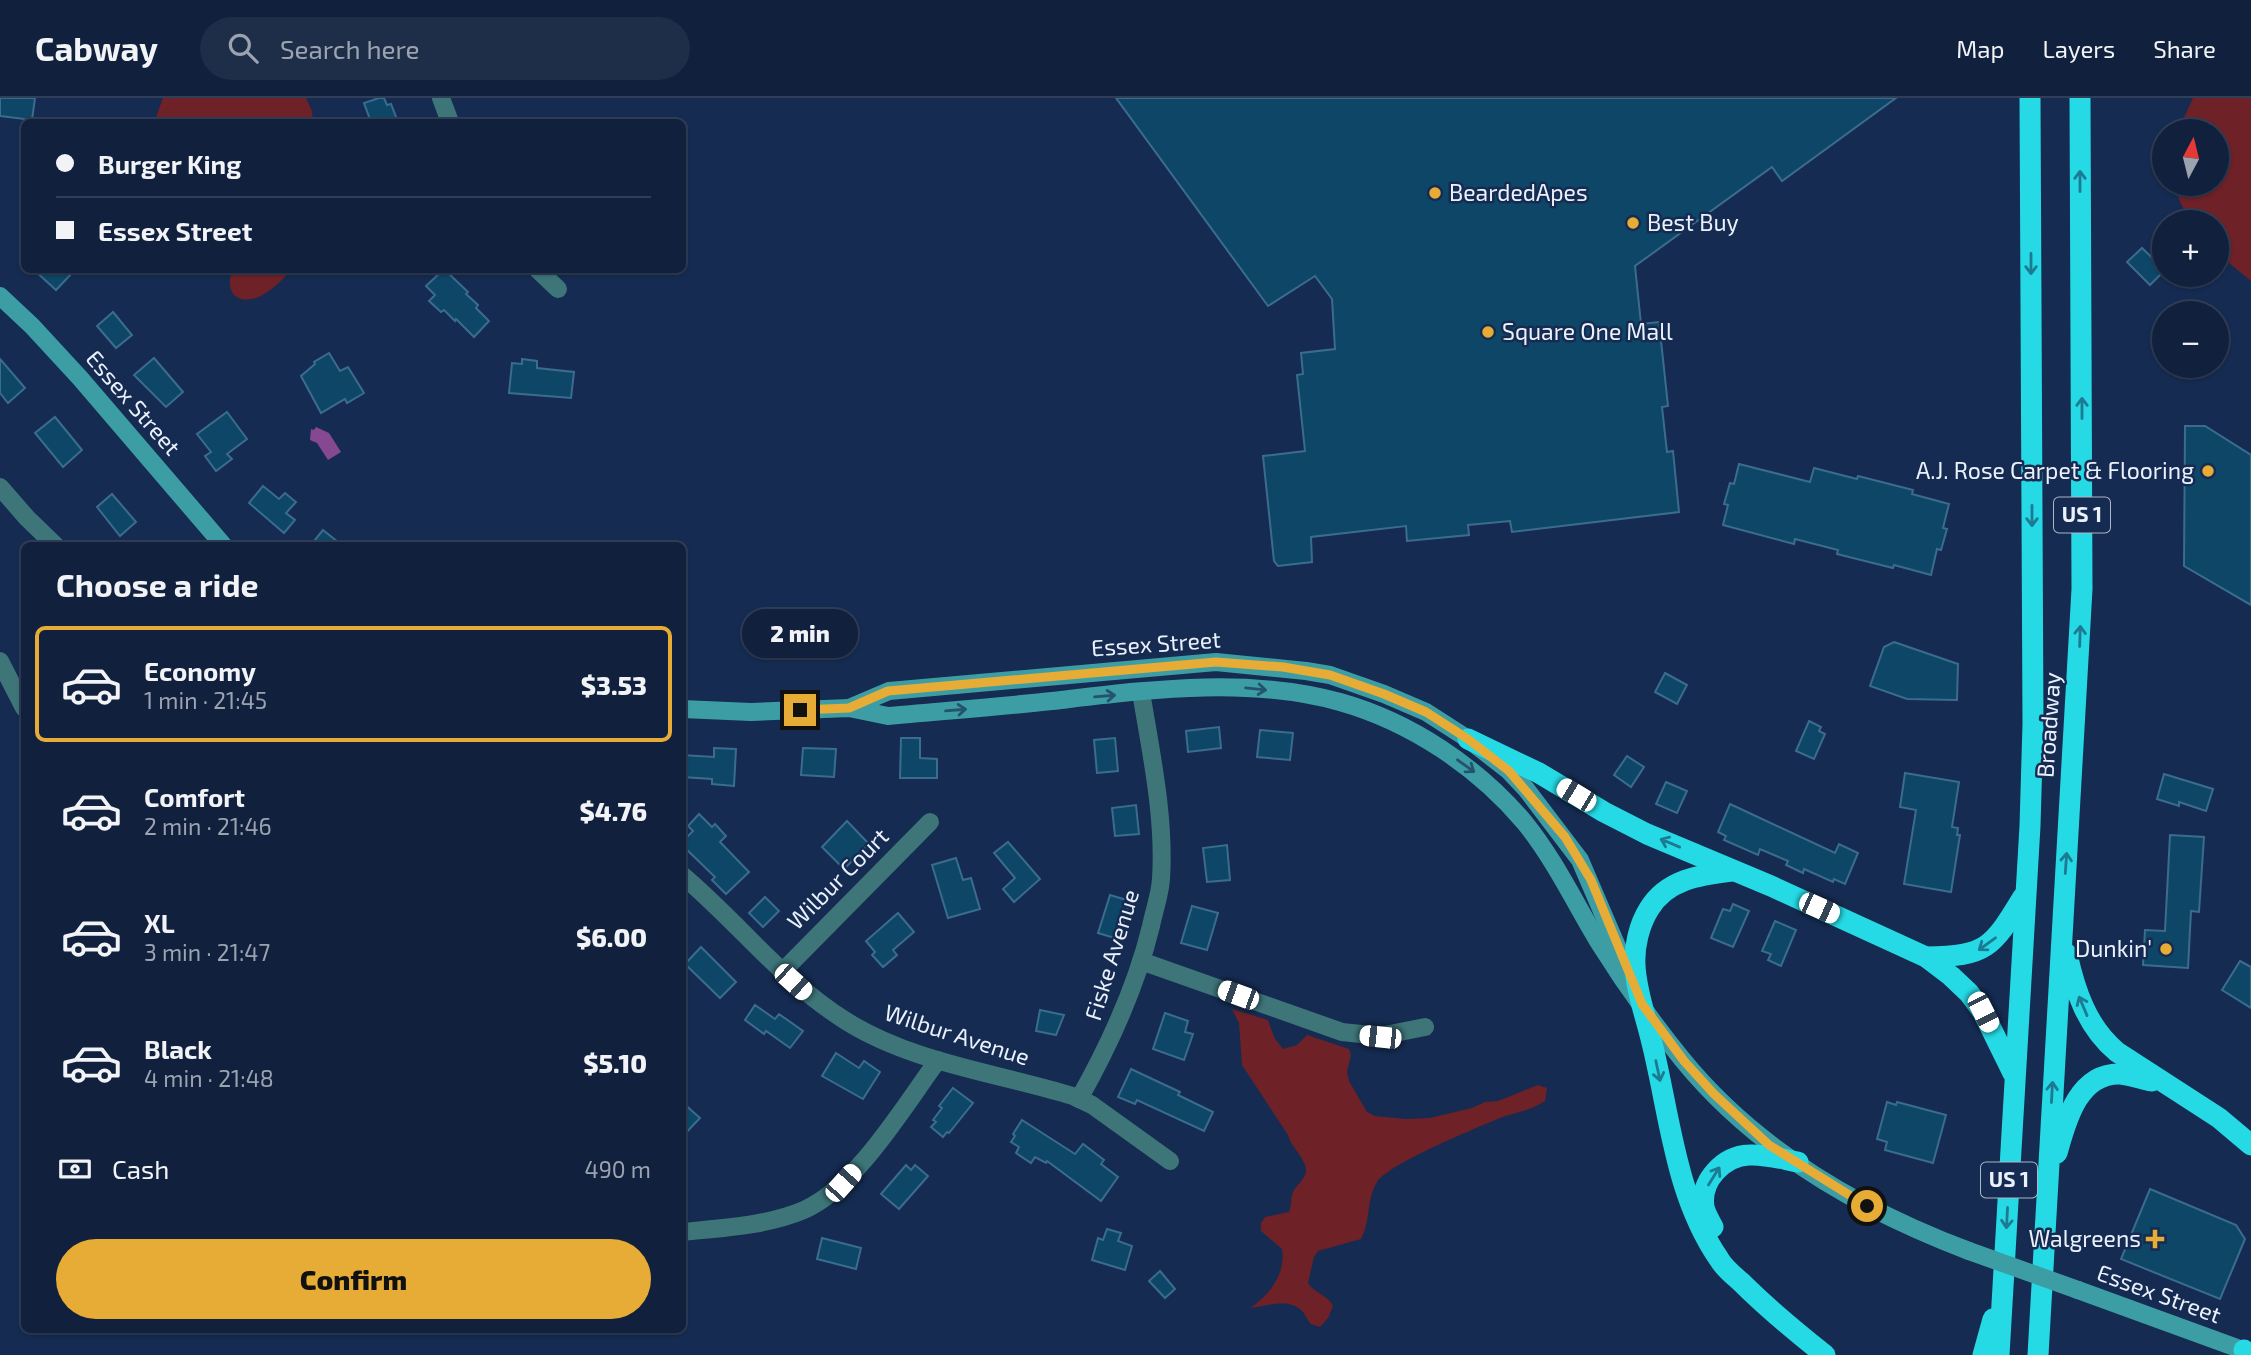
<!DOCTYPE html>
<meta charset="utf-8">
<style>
:root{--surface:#10203d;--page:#1e2d48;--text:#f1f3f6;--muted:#9ca3b0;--line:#303e57;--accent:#e6ac36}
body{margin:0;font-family:"Exo 2",sans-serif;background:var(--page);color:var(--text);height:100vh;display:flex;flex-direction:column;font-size:26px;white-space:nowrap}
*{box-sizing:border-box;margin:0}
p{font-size:23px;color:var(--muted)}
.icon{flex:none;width:38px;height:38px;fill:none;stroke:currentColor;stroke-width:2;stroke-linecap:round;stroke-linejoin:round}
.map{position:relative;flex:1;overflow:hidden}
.side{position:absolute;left:21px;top:444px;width:665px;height:791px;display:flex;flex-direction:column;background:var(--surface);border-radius:10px;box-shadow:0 2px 5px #0004,0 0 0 2px var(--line)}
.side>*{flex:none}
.banner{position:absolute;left:21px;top:21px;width:665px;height:154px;border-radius:10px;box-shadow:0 2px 5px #0004,0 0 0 2px var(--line);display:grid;align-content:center;height:154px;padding:0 35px;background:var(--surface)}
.needle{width:46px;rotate:7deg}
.controls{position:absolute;left:2152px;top:21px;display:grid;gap:14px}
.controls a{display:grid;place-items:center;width:77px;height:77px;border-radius:50%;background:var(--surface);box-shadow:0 2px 5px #0004,0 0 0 2px var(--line);font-size:35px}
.end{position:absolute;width:32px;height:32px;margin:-16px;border:9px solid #e6ac36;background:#111;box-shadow:0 0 0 4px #111}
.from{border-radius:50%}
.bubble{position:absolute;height:49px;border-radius:24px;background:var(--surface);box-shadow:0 2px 5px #0004,0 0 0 2px var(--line);font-size:23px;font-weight:800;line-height:49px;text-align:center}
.car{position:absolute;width:21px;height:42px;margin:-21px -10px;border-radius:9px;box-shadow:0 0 5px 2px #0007;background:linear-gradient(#fff 24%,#345 0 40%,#fff 0 76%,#345 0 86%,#fff 0)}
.banner b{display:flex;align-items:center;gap:24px;height:66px;font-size:26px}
.banner b+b{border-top:2px solid var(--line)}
.banner i{width:18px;height:18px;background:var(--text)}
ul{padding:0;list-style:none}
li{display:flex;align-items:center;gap:21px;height:116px;margin:0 14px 10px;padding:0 21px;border:4px solid transparent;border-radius:10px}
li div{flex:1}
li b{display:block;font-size:26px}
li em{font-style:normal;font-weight:800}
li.on{border-color:var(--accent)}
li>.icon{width:63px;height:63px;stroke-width:1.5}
h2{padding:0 35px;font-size:32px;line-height:84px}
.pay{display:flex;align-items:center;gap:18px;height:77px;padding:0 35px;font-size:26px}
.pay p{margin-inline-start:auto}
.action{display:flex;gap:14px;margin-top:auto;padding:14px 35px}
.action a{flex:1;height:80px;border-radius:42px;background:var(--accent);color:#111;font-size:28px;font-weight:800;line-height:80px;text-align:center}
header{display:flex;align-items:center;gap:42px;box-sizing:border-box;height:98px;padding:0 35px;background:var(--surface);border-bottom:2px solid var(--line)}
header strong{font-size:33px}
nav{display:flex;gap:38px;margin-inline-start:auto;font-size:24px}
.search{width:490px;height:63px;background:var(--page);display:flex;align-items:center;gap:18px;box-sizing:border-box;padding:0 24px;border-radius:38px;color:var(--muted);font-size:26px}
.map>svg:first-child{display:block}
</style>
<header>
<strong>Cabway</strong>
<div class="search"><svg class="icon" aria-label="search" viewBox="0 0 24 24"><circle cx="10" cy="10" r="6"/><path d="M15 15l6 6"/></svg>Search here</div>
<nav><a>Map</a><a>Layers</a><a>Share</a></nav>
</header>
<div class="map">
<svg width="2251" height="1257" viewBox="0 0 2251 1257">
<rect width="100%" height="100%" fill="#152b51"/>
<g fill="#6e2126">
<path d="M163 0H306L312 13 313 24H147L156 19Z"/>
<path d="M2193 0H2251V183L2217 155V124H2191L2180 104 2175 86H2217V33H2178Z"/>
<path d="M232 172H291C283 182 268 196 256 200 233 206 226 192 232 172Z"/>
<path d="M1232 911 1268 922 1274 939 1283 951 1297 947 1307 937 1349 951 1351 957 1347 974 1349 983 1367 1014 1375 1018 1405 1021 1430 1020 1472 1010 1485 1004 1498 1003 1538 987 1547 990 1545 1003C1530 1013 1516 1014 1500 1020 1476 1030 1388 1066 1377 1084 1366 1102 1371 1123 1361 1141L1318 1153 1314 1159 1308 1185C1314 1195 1328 1197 1333 1208L1328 1220 1320 1229 1311 1226C1307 1222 1305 1215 1301 1212 1288 1200 1265 1208 1250 1210 1270 1197 1286 1175 1282 1151L1261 1133V1125L1265 1119 1289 1114C1291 1108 1291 1103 1292 1097 1295 1086 1310 1080 1305 1067 1301 1056 1291 1048 1288 1037L1242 967 1239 925Z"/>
</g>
<path fill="#874892" d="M316 329 329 335 341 354 328 362 317 345 310 342 311 331 314 332Z"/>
<g fill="#0e4668" stroke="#3b6c8d" stroke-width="2">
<path d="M0 0H35L32 22 0 18Z"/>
<path d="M379 0H384L387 7 391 6 398 24H371L364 5Z"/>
<path d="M1116 0H1896L1782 83 1772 69 1635 168 1641 226 1659 224 1668 308 1662 309 1667 354 1673 353 1679 414 1512 434 1510 423 1468 427 1469 437 1407 443 1406 428 1311 439 1312 464 1278 468 1274 463 1263 358 1305 353 1297 277 1303 276 1301 255 1335 251 1332 201 1315 178 1268 208Z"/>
<path d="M2142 150 2165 172 2150 187 2127 164Z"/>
<path d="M34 172H75L56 192Z"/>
<path d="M443 172H445L468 194 466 196 478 207 476 210 489 223 474 239 456 221 455 223 444 212 441 214 429 203 435 197 426 188Z"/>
<path d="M113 214 132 237 116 250 97 228Z"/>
<path d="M329 255 340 273 348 269 364 295 347 305 345 301 321 315 301 278 315 266 314 264Z"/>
<path d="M154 260 183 294 166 309 134 277Z"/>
<path d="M0 261 25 290 8 305 0 295Z"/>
<path d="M522 261 537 263V270L574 274 571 300 509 295 512 265 522 266Z"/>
<path d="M227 314 247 341 227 356 232 361 216 373 205 358 211 354 197 336Z"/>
<path d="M55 319 82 352 63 369 35 335Z"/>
<path d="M2185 328H2205L2251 357V507L2184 468Z"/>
<path d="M1739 366 1810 384 1814 370 1857 381 1858 378 1913 392 1912 396 1949 406 1943 430 1947 431 1941 452 1937 451 1931 477 1894 467 1893 470 1837 456 1838 452 1795 441 1794 446 1723 427 1728 407 1724 406 1730 385 1734 386Z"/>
<path d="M263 388 279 401 285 395 296 404 286 415 295 422 284 435 249 405Z"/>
<path d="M112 396 136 424 120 438 97 409Z"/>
<path d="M323 432 343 448H310Z"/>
<path d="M1894 544 1958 566 1957 602 1907 601 1870 588 1884 549Z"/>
<path d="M1665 575 1687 587 1677 606 1655 594Z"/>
<path d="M1809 623 1821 629 1819 633 1825 636 1814 661 1796 653Z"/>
<path d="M1219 629 1221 650 1188 654 1186 633Z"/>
<path d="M1260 632 1293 635 1290 662 1257 659Z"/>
<path d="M901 640H920V660L937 661V680H900Z"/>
<path d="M1115 640 1118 673 1097 675 1094 642Z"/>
<path d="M714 650 736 651 734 688 712 686V681L682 679V657L714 659Z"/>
<path d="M803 650 836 651 834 679 801 677Z"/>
<path d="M1627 658 1644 669 1631 689 1614 677Z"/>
<path d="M1905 675 1959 684 1952 729 1958 730 1957 737H1960L1951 794 1904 786 1916 712 1900 709Z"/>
<path d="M2164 676 2213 691 2206 713 2179 704V708L2157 701Z"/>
<path d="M1666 684 1687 693 1677 715 1656 706Z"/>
<path d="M1730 706 1835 755 1839 746 1858 755 1845 786 1834 781 1833 784 1804 771 1803 775 1786 767 1788 763 1760 751 1758 757 1724 742 1726 738 1718 734Z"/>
<path d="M1136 707 1139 736 1115 738 1112 710Z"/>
<path d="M699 716 712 729 715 726 726 738 720 744 749 774 726 796 712 782 715 779 682 747V744L693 733 688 728Z"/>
<path d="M847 723 869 746 844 771 822 749Z"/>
<path d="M2170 737 2204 739 2199 814 2191 813 2188 870 2143 867 2145 832 2165 833Z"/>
<path d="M1008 744 1040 781 1014 804 1003 791 1015 780 994 755Z"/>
<path d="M1227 747 1230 782 1207 784 1203 750Z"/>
<path d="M956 760 963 782 971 780 980 811 948 820 932 767Z"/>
<path d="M1110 797 1130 803 1118 841 1098 835Z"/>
<path d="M765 799 779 813 763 829 749 815Z"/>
<path d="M1733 806 1749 813 1733 849 1711 840 1723 811 1730 813Z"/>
<path d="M1192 808 1218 815 1207 852 1181 845Z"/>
<path d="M898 815 914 834 893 852 897 857 883 869 872 857 875 854 866 843Z"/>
<path d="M1775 823 1796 832 1781 868 1768 862 1771 856 1762 853Z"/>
<path d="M701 849 736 884 720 900 685 866Z"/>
<path d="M2240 863 2251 869V910L2222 892Z"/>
<path d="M755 907 775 921 779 916 803 933 790 950 766 933 764 936 745 922Z"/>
<path d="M1040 912 1064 917 1056 937 1036 933Z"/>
<path d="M1165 915 1188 923 1185 934 1193 936 1184 962 1153 951Z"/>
<path d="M836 955 859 970 864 963 880 974 863 1001 822 978Z"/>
<path d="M1131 971 1180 994 1178 997 1213 1014 1204 1033 1137 1002 1135 1006 1118 999Z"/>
<path d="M953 990 973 1005 949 1035 947 1034 943 1039 931 1029 936 1024 933 1022 942 1010 939 1008Z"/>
<path d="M682 1004 700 1020 682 1039Z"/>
<path d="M1887 1004 1896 1007 1897 1004 1946 1017 1933 1065 1885 1052 1887 1044 1877 1041Z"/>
<path d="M1022 1022 1075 1056 1083 1046 1104 1062 1101 1066 1118 1079 1101 1103 1047 1063 1046 1065 1035 1059 1031 1065 1016 1055 1019 1049 1011 1044 1015 1038 1013 1036Z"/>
<path d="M906 1067 911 1072 915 1067 928 1078 899 1111 881 1096Z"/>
<path d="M2150 1091 2236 1127 2245 1141 2220 1201 2121 1161Z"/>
<path d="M1107 1131 1121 1135 1118 1143 1132 1148 1125 1172 1092 1162 1098 1140 1103 1142Z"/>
<path d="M822 1140 861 1150 856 1171 817 1161Z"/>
<path d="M1160 1173 1175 1191 1165 1200 1149 1183Z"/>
</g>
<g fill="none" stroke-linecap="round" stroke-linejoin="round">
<g stroke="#3d7579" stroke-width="18">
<path d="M441 0 450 24"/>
<path d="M538 172 558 191"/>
<path d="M0 389 27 420 56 448"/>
<path d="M0 563 24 610"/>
<path d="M682 777C739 825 782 883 846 923 913 965 998 975 1073 998L1092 1007 1170 1063"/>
<path d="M1141 863 1342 934 1380 938 1425 929"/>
<path d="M782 874 930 724"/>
<path d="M1079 1001C1110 946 1136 890 1151 828 1154 813 1160 797 1161 781 1165 719 1151 655 1141 594"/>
<path d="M682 1134C722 1130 766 1128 804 1112 856 1089 904 1008 938 962"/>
</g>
<g stroke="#3c9ea4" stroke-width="18">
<path d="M0 198 32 228 80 280 224 448"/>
<path d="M849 610 889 593 1216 564 1306 573 1330 577 1384 596 1426 614 1468 641 1509 673 1526 691 1580 762 1628 874"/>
<path d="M682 611 751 614 849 610 888 618C943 613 997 609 1052 603 1147 592 1246 578 1340 604 1411 624 1478 669 1525 725 1554 761 1574 803 1598 843 1623 883 1652 924 1682 961 1756 1052 1860 1112 1969 1153"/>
<path d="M2078 1192 2251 1255"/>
</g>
<g stroke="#25dae4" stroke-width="21">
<path d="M1468 641 1539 675 1604 714 1647 736 1771 788 1926 859 1951 878 1969 895 1983 914 2013 975"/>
<path d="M1732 773C1700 777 1667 781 1649 811 1639 827 1634 849 1635 867 1636 893 1646 919 1652 945 1670 1018 1675 1097 1719 1161 1724 1170 1733 1177 1741 1184 1767 1210 1796 1234 1825 1257"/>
<path d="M2067 856C2075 893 2087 929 2117 954L2219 1020 2251 1047"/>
<path d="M1926 859C1987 858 1992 850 2023 799"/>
<path d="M2057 1055C2066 1023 2078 975 2120 976 2131 977 2142 981 2152 983"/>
<path d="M1713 1129C1710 1123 1705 1115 1704 1109 1700 1082 1724 1058 1749 1057 1765 1056 1782 1061 1798 1064"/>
<path d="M2244 1252 2250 1257"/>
<path d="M1983 1257 1993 1221"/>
<path d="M1999 1257 2030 728 2033 626 2030 0"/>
<path d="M2038 1257 2082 491 2080 0"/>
</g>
<path stroke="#3c9ea4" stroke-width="18" d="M1969 1153 2078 1192"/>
</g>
<defs><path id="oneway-shaft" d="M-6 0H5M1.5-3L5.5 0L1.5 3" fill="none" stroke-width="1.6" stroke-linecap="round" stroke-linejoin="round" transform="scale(1.75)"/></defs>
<g stroke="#1c7a93">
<use href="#oneway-shaft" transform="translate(2080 83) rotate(-90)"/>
<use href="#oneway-shaft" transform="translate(2031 166) rotate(90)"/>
<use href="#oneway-shaft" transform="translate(2082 310) rotate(-90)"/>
<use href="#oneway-shaft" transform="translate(2032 418) rotate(90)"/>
<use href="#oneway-shaft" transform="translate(2080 538) rotate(-88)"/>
<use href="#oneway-shaft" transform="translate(1670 745) rotate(-157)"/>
<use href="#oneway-shaft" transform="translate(2066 765) rotate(-86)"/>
<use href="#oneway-shaft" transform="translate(1987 846) rotate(144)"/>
<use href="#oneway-shaft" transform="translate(2083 908) rotate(-113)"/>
<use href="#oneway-shaft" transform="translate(1658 973) rotate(78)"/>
<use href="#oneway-shaft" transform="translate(2052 994) rotate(-87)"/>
<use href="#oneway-shaft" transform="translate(1714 1078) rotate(-58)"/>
<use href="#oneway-shaft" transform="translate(2007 1120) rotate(93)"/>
</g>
<g stroke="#23536e">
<use href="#oneway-shaft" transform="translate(1256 591) rotate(6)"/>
<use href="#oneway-shaft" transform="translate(1105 598) rotate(-5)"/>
<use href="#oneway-shaft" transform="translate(956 612) rotate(-5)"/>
<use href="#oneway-shaft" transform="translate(1466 668) rotate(36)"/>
</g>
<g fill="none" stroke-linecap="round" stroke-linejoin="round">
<path stroke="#e6ac36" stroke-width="9" d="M800 612 849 610 888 593 1216 564 1283 569 1330 577 1384 596 1426 614 1468 641 1509 673 1565 739 1591 782 1642 906 1684 963 1714 996 1769 1047 1867 1108"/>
</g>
<g fill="#e6ac36" stroke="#152b51" stroke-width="2.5">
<circle cx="1435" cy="95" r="7"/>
<circle cx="1633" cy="125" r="7"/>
<circle cx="1488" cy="234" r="7"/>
<circle cx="2208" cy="373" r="7"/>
<circle cx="2166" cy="851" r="7"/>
<path d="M2151.5 1130.5h7v7h7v7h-7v7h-7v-7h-7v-7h7z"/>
</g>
<g text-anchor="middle" stroke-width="5" stroke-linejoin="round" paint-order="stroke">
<g fill="#152b51" stroke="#abb6c8" stroke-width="2">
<rect x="2054" y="399.5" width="56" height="35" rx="5"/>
<rect x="1981" y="1064.5" width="56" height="35" rx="5"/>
</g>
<g font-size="21" font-weight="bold" fill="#ebf1fb">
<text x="2082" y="424">US 1</text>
<text x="2009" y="1089">US 1</text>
</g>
<g font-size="23" fill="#ebf1fb" stroke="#152b51" text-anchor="start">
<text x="1449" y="103">BeardedApes</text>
<text x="1647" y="133">Best Buy</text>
<text x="1502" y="242">Square One Mall</text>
<text x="2194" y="381" text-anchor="end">A.J. Rose Carpet &amp; Flooring</text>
<text x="2152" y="859" text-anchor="end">Dunkin'</text>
<text x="2141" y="1149" text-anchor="end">Walgreens</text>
</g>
<g font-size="23" fill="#ebf1fb" stroke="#152b51">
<text transform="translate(133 305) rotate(49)" y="8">Essex Street</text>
<text transform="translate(1156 546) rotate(-4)" y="8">Essex Street</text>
<text transform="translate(2049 627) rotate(-86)" y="8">Broadway</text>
<text transform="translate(838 781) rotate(-45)" y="8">Wilbur Court</text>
<text transform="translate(1112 857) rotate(-73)" y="8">Fiske Avenue</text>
<text transform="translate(957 937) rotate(18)" y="8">Wilbur Avenue</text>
<text transform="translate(2159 1196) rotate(20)" y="8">Essex Street</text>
</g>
</g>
</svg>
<div class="controls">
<a><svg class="needle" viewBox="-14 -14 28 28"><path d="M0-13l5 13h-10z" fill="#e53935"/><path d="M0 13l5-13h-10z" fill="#9ca3b0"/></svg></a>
<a>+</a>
<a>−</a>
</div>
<i class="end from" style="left:1867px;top:1108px"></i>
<i class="end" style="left:800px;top:612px"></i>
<div class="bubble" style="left:742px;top:511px;width:116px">2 min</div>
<i class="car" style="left:1576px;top:697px;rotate:301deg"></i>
<i class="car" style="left:1819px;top:810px;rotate:114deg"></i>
<i class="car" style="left:793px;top:884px;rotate:132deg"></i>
<i class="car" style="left:1238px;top:897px;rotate:290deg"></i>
<i class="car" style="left:1983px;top:914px;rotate:153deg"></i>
<i class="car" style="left:1380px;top:939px;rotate:276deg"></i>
<i class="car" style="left:843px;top:1085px;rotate:42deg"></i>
<div class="banner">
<b><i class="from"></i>Burger King</b>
<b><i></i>Essex Street</b>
</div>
<section class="side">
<h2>Choose a ride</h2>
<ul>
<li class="on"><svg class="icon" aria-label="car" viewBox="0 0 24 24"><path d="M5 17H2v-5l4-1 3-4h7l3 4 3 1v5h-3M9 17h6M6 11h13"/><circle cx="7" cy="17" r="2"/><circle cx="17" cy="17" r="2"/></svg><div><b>Economy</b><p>1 min · 21:45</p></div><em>$3.53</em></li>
<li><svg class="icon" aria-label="car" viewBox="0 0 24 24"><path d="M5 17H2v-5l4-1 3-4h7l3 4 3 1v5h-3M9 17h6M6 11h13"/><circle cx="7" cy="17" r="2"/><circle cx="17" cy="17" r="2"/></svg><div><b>Comfort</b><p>2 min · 21:46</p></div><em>$4.76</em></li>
<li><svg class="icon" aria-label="car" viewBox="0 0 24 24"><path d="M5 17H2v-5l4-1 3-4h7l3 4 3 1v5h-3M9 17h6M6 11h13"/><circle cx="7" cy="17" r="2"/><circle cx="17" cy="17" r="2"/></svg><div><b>XL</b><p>3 min · 21:47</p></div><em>$6.00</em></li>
<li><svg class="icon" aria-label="car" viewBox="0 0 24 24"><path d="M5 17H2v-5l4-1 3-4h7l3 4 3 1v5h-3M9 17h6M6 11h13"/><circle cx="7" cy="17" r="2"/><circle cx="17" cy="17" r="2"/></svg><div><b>Black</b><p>4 min · 21:48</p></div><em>$5.10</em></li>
</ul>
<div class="pay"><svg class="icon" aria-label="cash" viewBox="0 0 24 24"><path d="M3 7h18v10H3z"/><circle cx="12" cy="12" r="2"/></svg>Cash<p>490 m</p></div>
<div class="action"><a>Confirm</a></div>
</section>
</div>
